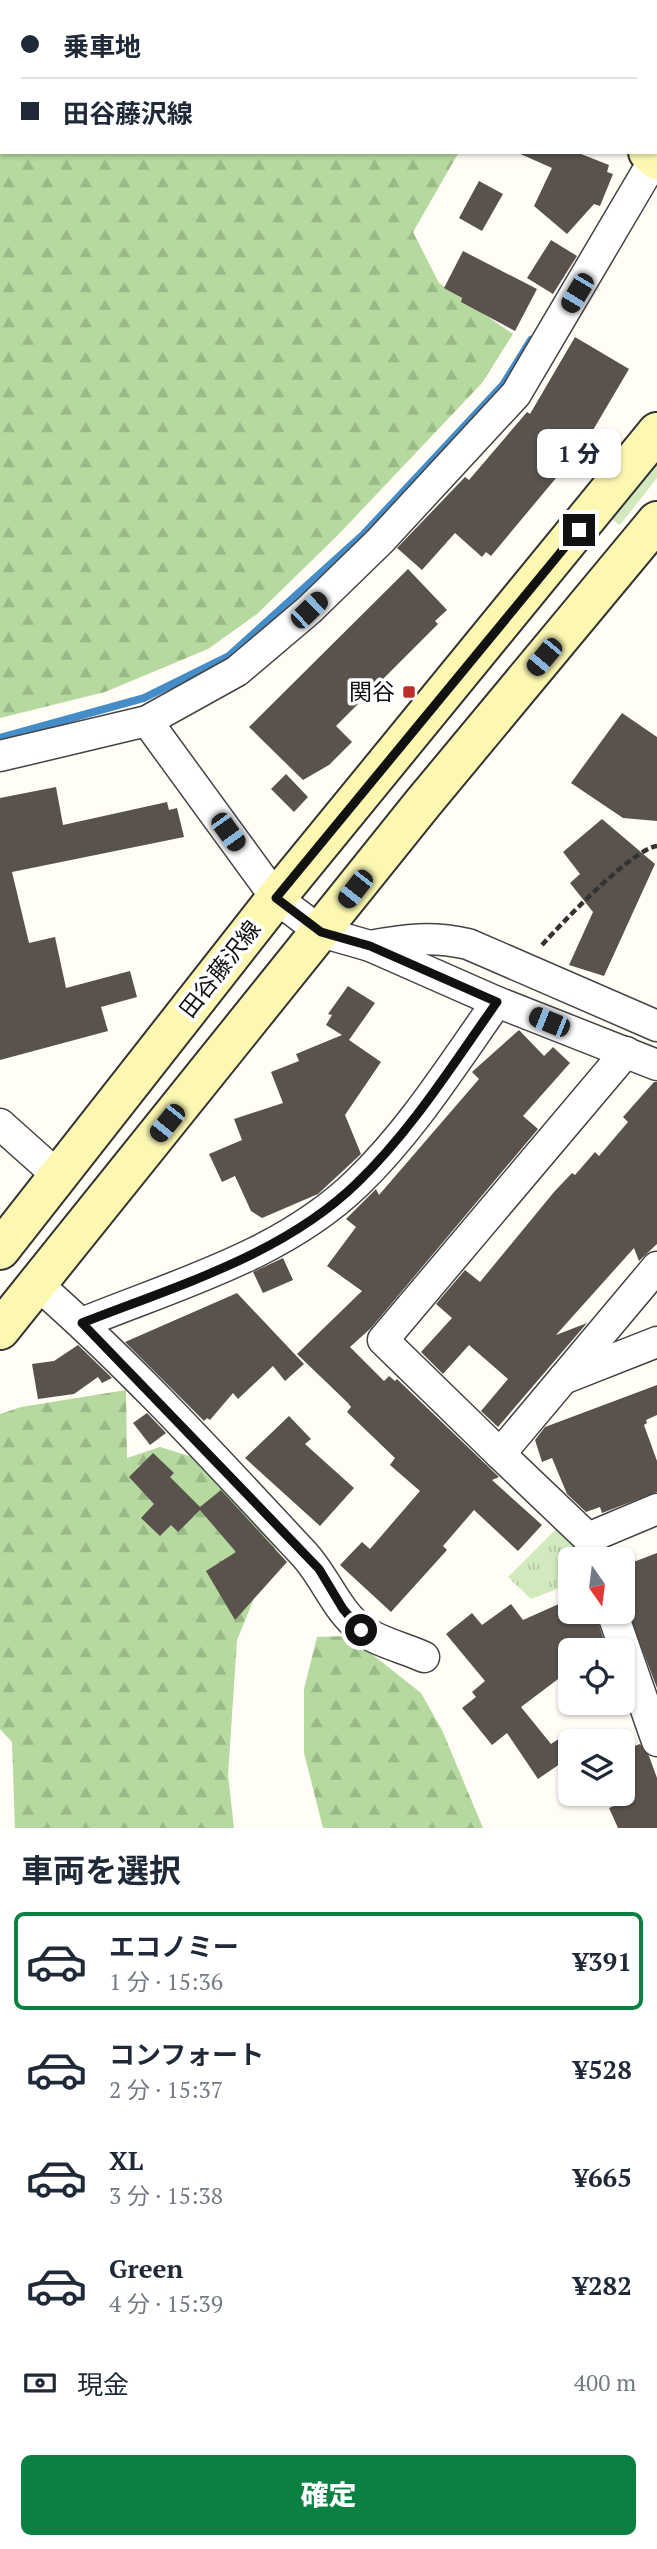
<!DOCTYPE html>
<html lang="ja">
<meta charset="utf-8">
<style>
:root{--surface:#fff;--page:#f2f2f3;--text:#1f2937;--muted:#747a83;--line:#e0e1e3;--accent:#0b8043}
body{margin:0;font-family:"PT Serif","Noto Sans JP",serif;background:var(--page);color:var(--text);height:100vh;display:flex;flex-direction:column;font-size:26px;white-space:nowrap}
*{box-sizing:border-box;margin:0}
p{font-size:23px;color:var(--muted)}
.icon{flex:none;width:38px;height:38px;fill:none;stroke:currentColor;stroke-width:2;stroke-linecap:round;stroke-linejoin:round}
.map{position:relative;height:1828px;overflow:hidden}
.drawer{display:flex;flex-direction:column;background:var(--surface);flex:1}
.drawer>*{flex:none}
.banner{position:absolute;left:0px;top:0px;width:658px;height:154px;box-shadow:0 2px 5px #0004;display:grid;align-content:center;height:154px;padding:0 21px;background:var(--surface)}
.needle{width:46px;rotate:166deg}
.tools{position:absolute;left:558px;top:1547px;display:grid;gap:14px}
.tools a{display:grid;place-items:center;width:77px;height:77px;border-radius:10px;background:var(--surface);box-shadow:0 2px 5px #0004;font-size:35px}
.end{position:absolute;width:32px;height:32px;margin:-16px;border:9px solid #111;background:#fff;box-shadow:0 0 0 4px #fff}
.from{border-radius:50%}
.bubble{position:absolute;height:49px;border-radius:10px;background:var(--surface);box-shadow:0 2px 5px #0004;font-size:23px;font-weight:800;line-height:49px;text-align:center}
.car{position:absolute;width:21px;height:42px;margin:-21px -10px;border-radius:9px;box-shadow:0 0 5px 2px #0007;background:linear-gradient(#222 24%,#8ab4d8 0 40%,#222 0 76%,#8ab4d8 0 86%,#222 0)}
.banner b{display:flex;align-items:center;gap:24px;height:66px;font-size:26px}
.banner b+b{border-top:2px solid var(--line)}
.banner i{width:18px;height:18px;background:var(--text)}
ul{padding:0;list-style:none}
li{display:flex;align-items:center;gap:21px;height:98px;margin:0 14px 10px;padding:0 7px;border:4px solid transparent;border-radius:10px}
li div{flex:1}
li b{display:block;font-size:26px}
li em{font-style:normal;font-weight:800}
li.current{border-color:var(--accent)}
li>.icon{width:63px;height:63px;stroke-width:1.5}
h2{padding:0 21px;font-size:32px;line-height:84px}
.pay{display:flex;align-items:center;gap:18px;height:77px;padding:0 21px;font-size:26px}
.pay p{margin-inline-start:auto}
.button{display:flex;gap:14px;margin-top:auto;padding:14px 21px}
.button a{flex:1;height:80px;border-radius:10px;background:var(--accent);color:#fff;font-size:28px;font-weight:800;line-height:80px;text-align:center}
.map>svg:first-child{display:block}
</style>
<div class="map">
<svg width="657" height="1828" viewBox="0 0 657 1828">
<defs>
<pattern id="forest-firs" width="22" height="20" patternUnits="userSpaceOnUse" patternTransform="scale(1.75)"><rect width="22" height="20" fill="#b5d99e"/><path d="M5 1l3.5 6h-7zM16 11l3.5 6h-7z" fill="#9bb987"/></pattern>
<pattern id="park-tufts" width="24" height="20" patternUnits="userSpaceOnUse" patternTransform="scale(1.75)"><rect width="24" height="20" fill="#d2e9be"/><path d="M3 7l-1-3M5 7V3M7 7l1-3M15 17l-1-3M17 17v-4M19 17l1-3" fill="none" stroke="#b3c7a2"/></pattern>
</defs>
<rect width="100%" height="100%" fill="#fffdf5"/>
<path fill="#d2e9be" d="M657 456V478L620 525 609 518Z"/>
<g fill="url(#forest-firs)">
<path d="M17 0H444V2H10Z"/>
<path d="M0 4 2 152H459L413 232 439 283 513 334 482 383 337 536 257 614 208 649 105 692 0 718Z"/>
<path d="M126 1390 127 1458 160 1447 199 1459 277 1542 237 1640 228 1775 234 1828H15L12 1742 0 1729V1414L21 1407Z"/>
<path d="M349 1636 421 1693 442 1730 483 1828H323L304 1753V1689L317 1637Z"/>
</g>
<path fill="url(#park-tufts)" d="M557 1528 576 1548 580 1559H570V1584L531 1599 508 1577Z"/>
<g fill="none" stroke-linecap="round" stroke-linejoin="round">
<g stroke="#448dc9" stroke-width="8">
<path d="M656 120 657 118"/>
<path d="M0 738 144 698 229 656 363 535 503 385 531 340"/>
</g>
</g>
<g fill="#59524d">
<path d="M516 152H576L609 165 607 172 613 174 600 206 594 204 567 234 534 206 552 168Z"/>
<path d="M479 181 503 194 482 231 459 218Z"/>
<path d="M551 240 577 256 553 294 527 278Z"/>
<path d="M463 251 537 289 515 331 461 302 462 298 444 288Z"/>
<path d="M575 337 629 369 586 442 491 556 486 552 482 557 455 533 422 570 397 548 465 477 469 480 527 412 530 414Z"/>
<path d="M408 569 447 610 435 621 438 624 336 726 352 742 329 765 303 780 249 727Z"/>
<path d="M622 713 657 737V821L623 818 571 783Z"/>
<path d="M286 774 308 797 294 812 271 789Z"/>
<path d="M56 787 63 825 167 802 169 810 177 808 184 837 12 872 29 943 55 937 66 988 130 971 137 997 101 1007 108 1031 0 1060V798Z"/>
<path d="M602 819 655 864 604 976 569 965 593 912 570 883 580 874 563 852Z"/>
<path d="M348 986 375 1003 349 1040 381 1062 345 1115 361 1154 318 1194 262 1218 251 1211 235 1176 222 1182 209 1154 242 1140 234 1119 283 1103 271 1072 299 1061 296 1054 342 1035 326 1025 332 1015 328 1014Z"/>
<path d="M519 1030 544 1056 553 1047 570 1063 523 1116 538 1129 371 1328 350 1347 384 1381 389 1376 395 1381 397 1379 499 1477 492 1480 542 1525 518 1551 474 1510 443 1546 447 1550 391 1612 340 1565 362 1542 370 1549 420 1491 390 1465 395 1458 347 1412 351 1407 348 1403 297 1354 362 1291 327 1266 356 1227 346 1219 376 1189 379 1195 479 1079 472 1072Z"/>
<path d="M654 1082H657V1244L639 1261 634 1248 556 1335 587 1323 498 1427 481 1411 508 1379 469 1345 443 1374 421 1352 452 1318 436 1304 465 1270 480 1282 554 1192 572 1173 575 1175 595 1152 599 1156 628 1122 623 1117Z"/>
<path d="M283 1258 293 1280 263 1293 253 1272Z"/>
<path d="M237 1293 304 1364 285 1381 273 1366 238 1399 233 1393 210 1420 207 1418 204 1421 125 1342Z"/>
<path d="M78 1345 112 1378 102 1383 98 1377 74 1394 38 1399 32 1364 54 1361Z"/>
<path d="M657 1385V1415L646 1420 647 1423 644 1425 657 1461V1492L602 1513 600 1507 586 1512 567 1494 552 1458 542 1462 535 1440 545 1427Z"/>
<path d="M147 1413 166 1433 150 1445 133 1423Z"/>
<path d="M289 1416 311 1439 305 1444 354 1488 320 1526 245 1458Z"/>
<path d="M153 1453 174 1473 170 1477 200 1507 221 1490 287 1562 235 1620 206 1571 236 1552 200 1510 178 1532 171 1525 160 1536 141 1518 154 1504 129 1477Z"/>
<path d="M657 1553V1688L623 1599V1566Z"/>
<path d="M570 1599V1612H595L607 1650H570V1670L521 1707 551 1744 563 1736 570 1748V1757L538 1779 507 1733 492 1745 462 1708 476 1697 472 1692 485 1681 446 1634 472 1613 482 1625 511 1604 523 1620Z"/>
<path d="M640 1744 649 1756 657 1778V1828H618L609 1808 623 1802V1750Z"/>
</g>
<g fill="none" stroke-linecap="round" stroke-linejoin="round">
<defs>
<g id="minor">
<path d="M147 721 276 898 321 932 370 946 497 1002 657 1065"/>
<path d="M0 756 147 721 237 671 309 610 380 541 516 394 655 158"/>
<path d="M370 946C405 939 433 936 468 944L657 1026"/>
<path d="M0 1124 57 1175"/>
<path d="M37 1284C132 1367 217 1461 303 1553 325 1576 336 1610 361 1629 377 1642 405 1648 424 1657"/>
<path d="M82 1323C175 1285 283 1255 357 1183 412 1130 453 1064 497 1002"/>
<path d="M563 1379 657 1342"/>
<path d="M500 1454 383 1340 626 1052"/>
<path d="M588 1538 657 1509"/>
<path d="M595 1559 588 1538 500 1454 657 1267"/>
<path d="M612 1612 657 1741"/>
</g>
<g id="secondary">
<path d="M487 0 488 2"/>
<path d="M648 152 657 160"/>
<path d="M0 1250 276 898 657 432"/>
<path d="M0 1330 423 803 657 521"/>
</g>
</defs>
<use href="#minor" stroke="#444" stroke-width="33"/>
<use href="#secondary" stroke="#333" stroke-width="42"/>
<path stroke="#333" stroke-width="4.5" stroke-dasharray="7 3.5" stroke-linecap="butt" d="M542 945C561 924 632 849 657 846"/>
<use href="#minor" stroke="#fff" stroke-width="30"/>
<use href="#secondary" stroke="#fcf8b2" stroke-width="38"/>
</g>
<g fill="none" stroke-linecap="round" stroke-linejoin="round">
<path stroke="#111" stroke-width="9" d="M361 1630 343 1609 319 1569 82 1323C176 1286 283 1255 357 1183 412 1130 453 1064 497 1002L370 946 321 932 276 898 579 530"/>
</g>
<rect fill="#bd2d2c" stroke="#fff" stroke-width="2.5" x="402" y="685" width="14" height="14" rx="3.5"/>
<g text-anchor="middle" stroke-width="7" stroke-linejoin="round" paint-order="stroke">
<g font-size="23" fill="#111" stroke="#fff" text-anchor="end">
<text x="395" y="700">関谷</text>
</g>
<g font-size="23" fill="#111" stroke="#fff">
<text transform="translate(220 969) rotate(-52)" y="8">田谷藤沢線</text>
</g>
</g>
</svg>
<div class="tools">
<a><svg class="needle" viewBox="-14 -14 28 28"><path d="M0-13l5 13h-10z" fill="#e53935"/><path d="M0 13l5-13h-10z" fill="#747a83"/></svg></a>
<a><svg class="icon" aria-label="locate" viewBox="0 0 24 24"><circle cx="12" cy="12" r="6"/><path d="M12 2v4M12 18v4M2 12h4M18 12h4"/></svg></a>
<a><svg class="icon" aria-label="layers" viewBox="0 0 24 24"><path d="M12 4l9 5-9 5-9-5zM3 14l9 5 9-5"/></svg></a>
</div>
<i class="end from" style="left:361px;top:1630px"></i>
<i class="end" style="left:579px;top:530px"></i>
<div class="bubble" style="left:537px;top:429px;width:84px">1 分</div>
<i class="car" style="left:577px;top:293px;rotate:211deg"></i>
<i class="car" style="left:309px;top:610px;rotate:46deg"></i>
<i class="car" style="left:544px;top:657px;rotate:220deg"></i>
<i class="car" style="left:228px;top:832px;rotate:144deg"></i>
<i class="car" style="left:355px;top:889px;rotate:218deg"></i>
<i class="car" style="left:549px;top:1022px;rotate:292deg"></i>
<i class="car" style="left:167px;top:1123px;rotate:219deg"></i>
<div class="banner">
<b><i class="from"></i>乗車地</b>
<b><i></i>田谷藤沢線</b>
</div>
</div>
<section class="drawer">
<h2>車両を選択</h2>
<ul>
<li class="current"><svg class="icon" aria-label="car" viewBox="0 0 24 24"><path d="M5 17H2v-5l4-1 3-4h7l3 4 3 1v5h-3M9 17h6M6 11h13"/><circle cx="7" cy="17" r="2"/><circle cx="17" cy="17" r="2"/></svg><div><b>エコノミー</b><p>1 分 · 15:36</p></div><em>¥391</em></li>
<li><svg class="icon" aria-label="car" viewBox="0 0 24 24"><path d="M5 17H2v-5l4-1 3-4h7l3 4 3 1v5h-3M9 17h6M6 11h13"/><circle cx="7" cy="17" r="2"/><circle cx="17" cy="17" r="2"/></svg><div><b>コンフォート</b><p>2 分 · 15:37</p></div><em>¥528</em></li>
<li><svg class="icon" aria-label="car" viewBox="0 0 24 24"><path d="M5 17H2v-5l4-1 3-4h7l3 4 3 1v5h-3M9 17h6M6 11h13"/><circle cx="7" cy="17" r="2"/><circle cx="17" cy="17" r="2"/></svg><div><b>XL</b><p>3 分 · 15:38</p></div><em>¥665</em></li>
<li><svg class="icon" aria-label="car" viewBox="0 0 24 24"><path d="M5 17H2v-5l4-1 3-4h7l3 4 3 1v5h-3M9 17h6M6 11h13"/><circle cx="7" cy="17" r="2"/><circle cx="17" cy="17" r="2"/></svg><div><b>Green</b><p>4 分 · 15:39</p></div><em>¥282</em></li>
</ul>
<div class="pay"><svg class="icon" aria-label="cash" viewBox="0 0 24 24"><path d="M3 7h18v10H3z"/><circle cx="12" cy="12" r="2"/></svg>現金<p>400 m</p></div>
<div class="button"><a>確定</a></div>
</section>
